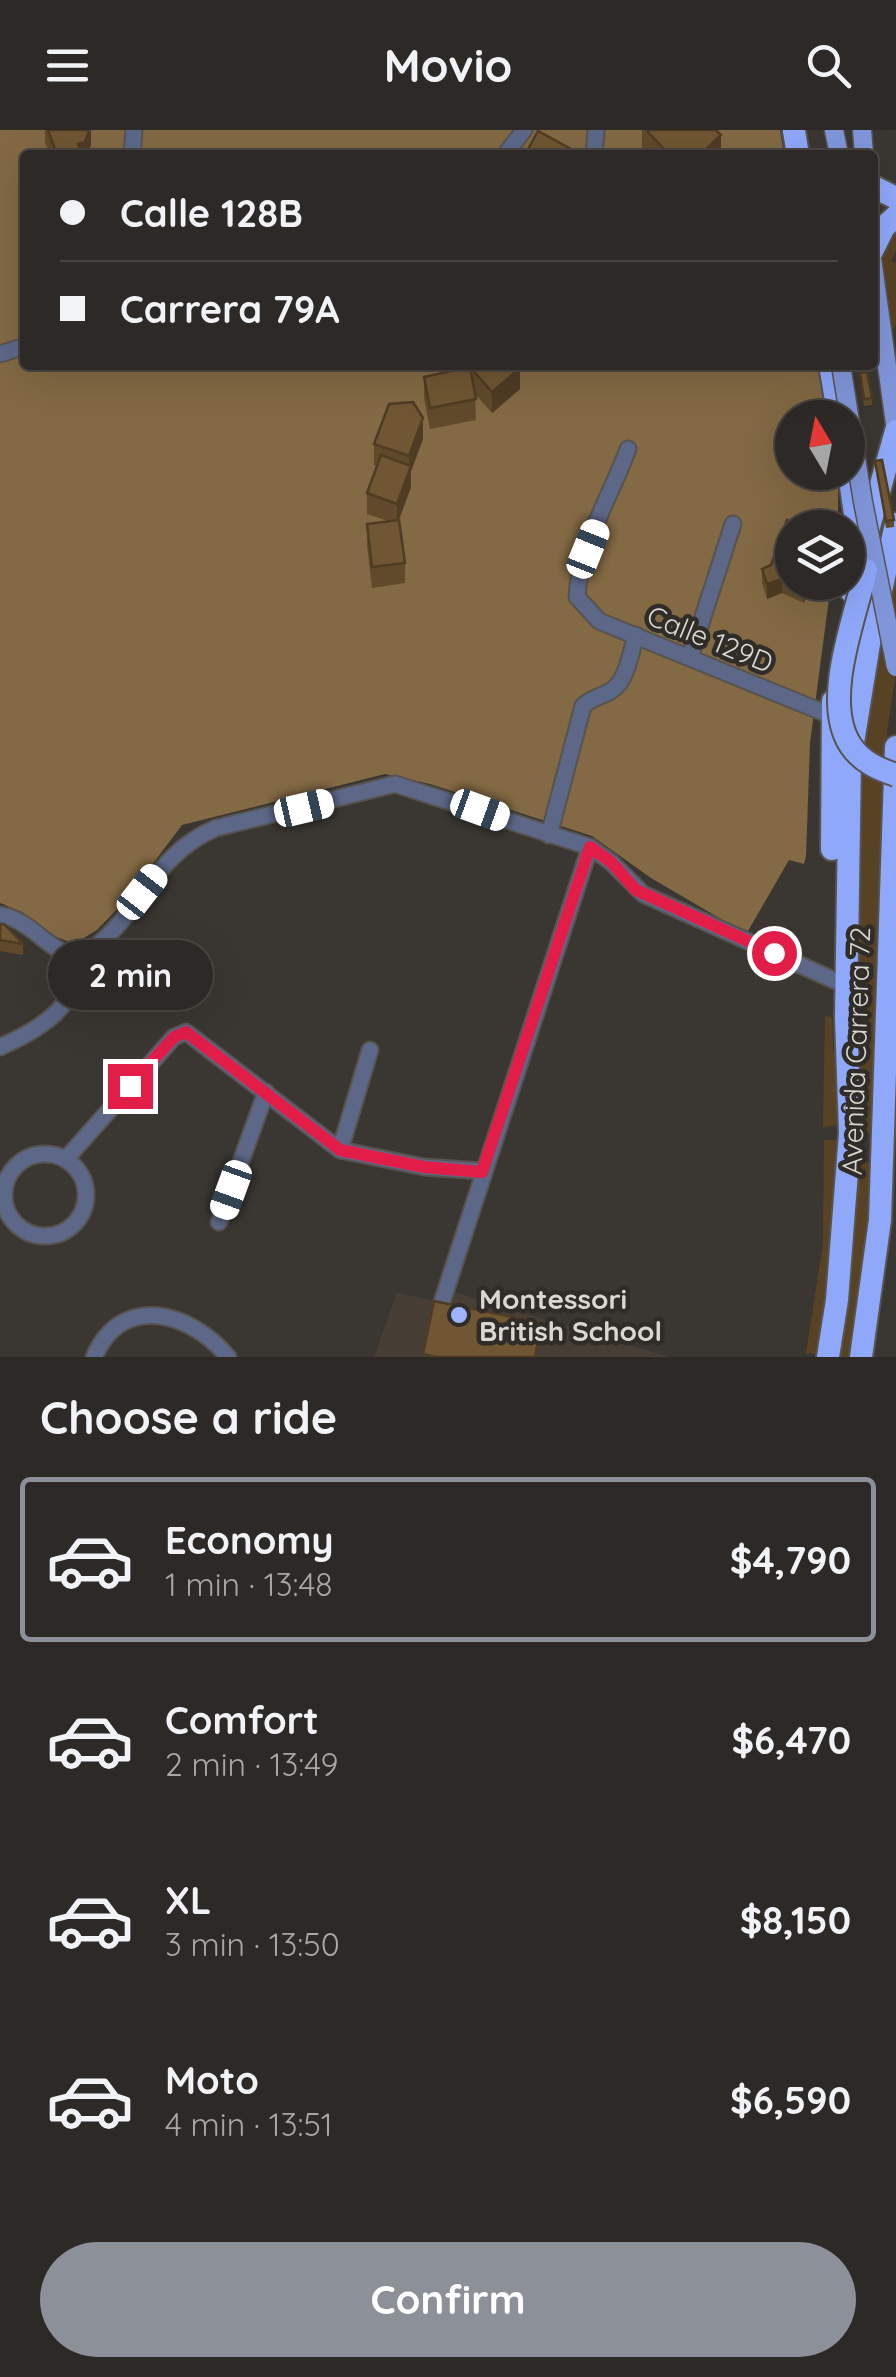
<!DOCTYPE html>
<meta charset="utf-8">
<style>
:root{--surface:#2c2926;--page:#383532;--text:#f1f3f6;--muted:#a6a6a7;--line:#484543;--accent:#8c9099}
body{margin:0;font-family:Quicksand,sans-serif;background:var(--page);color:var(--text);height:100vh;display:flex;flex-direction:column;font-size:38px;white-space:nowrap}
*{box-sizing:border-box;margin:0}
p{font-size:32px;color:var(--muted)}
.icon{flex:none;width:55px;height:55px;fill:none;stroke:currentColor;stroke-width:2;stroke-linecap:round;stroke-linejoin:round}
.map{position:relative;height:1227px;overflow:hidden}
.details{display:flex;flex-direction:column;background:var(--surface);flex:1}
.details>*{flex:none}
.banner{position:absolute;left:20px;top:20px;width:858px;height:220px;border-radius:10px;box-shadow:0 10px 40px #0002,0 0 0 2px var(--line);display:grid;align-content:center;height:220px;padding:0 40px;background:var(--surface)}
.needle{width:65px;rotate:350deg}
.fabs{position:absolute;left:775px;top:270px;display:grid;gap:20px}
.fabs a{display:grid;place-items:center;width:90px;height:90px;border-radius:50%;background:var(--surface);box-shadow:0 10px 40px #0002,0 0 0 2px var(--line);font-size:50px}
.end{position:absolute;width:45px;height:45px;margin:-22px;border:12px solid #e11d48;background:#fff;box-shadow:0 0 0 5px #fff}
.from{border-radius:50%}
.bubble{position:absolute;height:70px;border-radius:35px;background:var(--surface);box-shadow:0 10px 40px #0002,0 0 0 2px var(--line);font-size:32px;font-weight:700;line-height:70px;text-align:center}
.car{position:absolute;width:30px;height:60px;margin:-30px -15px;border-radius:12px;box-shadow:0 0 8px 2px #0007;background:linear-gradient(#fff 24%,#345 0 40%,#fff 0 76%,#345 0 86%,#fff 0)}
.banner b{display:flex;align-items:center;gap:35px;height:95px;font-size:38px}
.banner b+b{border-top:2px solid var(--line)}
.banner i{width:25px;height:25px;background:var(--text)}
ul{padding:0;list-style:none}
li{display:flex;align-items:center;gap:30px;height:165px;margin:0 20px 15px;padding:0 20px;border:5px solid transparent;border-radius:10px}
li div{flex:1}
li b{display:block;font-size:38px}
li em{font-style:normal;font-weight:700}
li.selected{border-color:var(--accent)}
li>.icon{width:90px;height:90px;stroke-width:1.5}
h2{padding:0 40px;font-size:45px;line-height:120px}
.primary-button{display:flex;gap:20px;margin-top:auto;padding:20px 40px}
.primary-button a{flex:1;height:115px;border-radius:60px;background:var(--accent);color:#fff;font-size:40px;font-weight:700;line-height:115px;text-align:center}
header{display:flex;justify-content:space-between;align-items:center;height:130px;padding:0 40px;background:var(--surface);font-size:45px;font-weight:700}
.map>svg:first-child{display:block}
</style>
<header><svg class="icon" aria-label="menu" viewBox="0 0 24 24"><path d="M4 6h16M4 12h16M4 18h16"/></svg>Movio<svg class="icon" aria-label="search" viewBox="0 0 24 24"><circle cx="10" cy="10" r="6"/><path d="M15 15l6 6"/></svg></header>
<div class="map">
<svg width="896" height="1227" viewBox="0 0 896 1227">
<rect width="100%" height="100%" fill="#3a3732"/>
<path fill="#473f35" d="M454 1162 669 1227H374L397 1163 451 1174Z"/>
<g fill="#584224">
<path d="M896 90V121L891 131 896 133V194L890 206 877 137Z"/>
<path d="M896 427V541L887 602 878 914 870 1004 859 1003 853 815 857 636Z"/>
<path d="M825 886 832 887 833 920 841 921 842 994 823 997Z"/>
<path d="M824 1010H843L821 1225 806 1223 823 1114Z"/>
<path d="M863 1028 870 1034 868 1104 853 1227H833L858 1034Z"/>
</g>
<path fill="#836944" d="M0 0H780L784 25H25V235H818L828 287 792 288V342L837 343 838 346V397L792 398V452L831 453 810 613 806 726 804 734 789 730 748 801 726 792 651 748 592 706 430 654 385 644 182 695 124 772 97 800 82 809 69 812 50 804 22 782 0 773Z"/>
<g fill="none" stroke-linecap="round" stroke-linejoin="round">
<defs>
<g id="minor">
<path d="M132 25 134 0"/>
<path d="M505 25 524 0"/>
<path d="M594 25 596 0"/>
<path d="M0 224 25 216"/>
<path d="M628 319C611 366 579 416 577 467L599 491 832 586"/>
<path d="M690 527 733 394"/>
<path d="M549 705 583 576C592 567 602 567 612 560 627 551 631 521 636 505"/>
<path d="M0 785C36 790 53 832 85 824 139 790 151 725 216 698L395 654 590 717 611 732 643 764 838 852"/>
<path d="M0 917C23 907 58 889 69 865 74 854 74 838 76 826"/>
<path d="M340 1020 370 920"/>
<circle cx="45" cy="1065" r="41"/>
<path d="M66 1029 174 907 186 902 340 1020 424 1037 482 1041"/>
<path d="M219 1092 266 962"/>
<path d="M442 1172 590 717"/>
<path d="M94 1227C122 1162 191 1182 228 1227"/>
</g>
<g id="major">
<path d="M834 0 839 25"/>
<path d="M862 0 864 25"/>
<path d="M872 128 896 301"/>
</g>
<g id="highway">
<path d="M794 1 798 25"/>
<path d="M872 56 896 68"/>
<path d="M872 121 884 97 896 86"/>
<path d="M830 235 839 288"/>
<path d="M848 336 859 412"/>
<path d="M851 461 896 301"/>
<path d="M832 719 833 571"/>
<path d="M828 1227 837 1170 850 1003 846 887 850 631 869 514 896 394"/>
<path d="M861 1227 880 1090 896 617"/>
</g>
</defs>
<use href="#minor" stroke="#57544f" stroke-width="19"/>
<use href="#major" stroke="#57544f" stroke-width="21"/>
<use href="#highway" stroke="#57544f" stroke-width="26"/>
<use href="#minor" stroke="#5d6889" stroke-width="15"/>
<use href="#major" stroke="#8196da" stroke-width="18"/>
<use href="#highway" stroke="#8fa8fa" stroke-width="22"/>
<defs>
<path id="major-bridge" d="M841 235 863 372 896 537"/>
<path id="highway-bridge" d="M866 440C855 488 821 572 851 616 862 632 878 639 896 645"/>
</defs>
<use href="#major-bridge" stroke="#57544f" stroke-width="21" stroke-linecap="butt"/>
<use href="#highway-bridge" stroke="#57544f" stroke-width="26" stroke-linecap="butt"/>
<use href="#major-bridge" stroke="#8196da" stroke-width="18"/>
<use href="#highway-bridge" stroke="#8fa8fa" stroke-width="22"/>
</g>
<g fill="#604a2b">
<path d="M45 0H91V14L88 25H50L45 12Z"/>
<path d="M642 0H716L721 25H650L642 18Z"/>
<path d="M470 238 520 259 492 283 475 264 476 290 430 299 424 268V247Z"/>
<path d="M860 243 872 268V275L864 276Z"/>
<path d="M423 309 411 341V357L399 390 405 433V453L372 458 367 415V394L388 391 367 384V363L377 336 374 335V314Z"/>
<path d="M875 331 894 390V397L886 398Z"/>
<path d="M762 439 811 452 804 473 782 463 767 469 762 453Z"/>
<path d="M0 794 23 814V825L0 821Z"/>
</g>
<g fill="#4e3c23">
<path d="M89 0H91V14L88 25H78V14Z"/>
<path d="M721 5V25H700Z"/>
<path d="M520 238V259L492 283V262Z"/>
<path d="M423 288V309L411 341V357L397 395V374L409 342V326Z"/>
<path d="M782 449V463L767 469V454Z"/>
<path d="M806 452H811L804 473V459Z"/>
<path d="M542 1193V1204L537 1227H535Z"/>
</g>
<g fill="#705632" stroke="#4e3c23" stroke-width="2.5">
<path d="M48 0H89L85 12 78 14 83 25H57Z"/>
<path d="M646 0H716L721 5 700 25H656L663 18Z"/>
<path d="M538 1 582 25H525Z"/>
<path d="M472 235H517L520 238 492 262 470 237Z"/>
<path d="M470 237 476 269 430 278 424 247Z"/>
<path d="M867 242 872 268 864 269 860 243Z"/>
<path d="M413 272 423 288 409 326 374 314 389 274Z"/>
<path d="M381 325 411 336 397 374 367 363Z"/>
<path d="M882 330 894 390 886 391 875 331Z"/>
<path d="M399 390 405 433 372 437 367 394Z"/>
<path d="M787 390 806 398H792V452H806L804 459 782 449 767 454 762 439 771 435Z"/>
<path d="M0 794H4L23 814 0 810Z"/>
<path d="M434 1171 542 1193 535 1227H437L423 1224Z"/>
</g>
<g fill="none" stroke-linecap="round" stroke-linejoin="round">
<path stroke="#e11d48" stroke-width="12" d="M130 956 174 907 186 902 340 1020 424 1037 482 1042 590 717 611 732 636 760 774 823"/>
</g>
<circle fill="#9db4fd" stroke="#302c28" stroke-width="4" cx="459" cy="1185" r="10"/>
<g text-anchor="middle" stroke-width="9" stroke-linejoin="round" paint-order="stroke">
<g font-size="28" fill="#d9d7d4" stroke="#302c28">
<text transform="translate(710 509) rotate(22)" y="10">Calle 129D</text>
<text transform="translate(856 921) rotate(-88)" y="10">Avenida Carrera 72</text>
</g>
<g font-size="28" font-weight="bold" fill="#d9d7d4" stroke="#302c28" text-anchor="start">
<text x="479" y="1179">Montessori<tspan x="479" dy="32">British School</tspan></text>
</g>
</g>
</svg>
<div class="fabs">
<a><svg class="needle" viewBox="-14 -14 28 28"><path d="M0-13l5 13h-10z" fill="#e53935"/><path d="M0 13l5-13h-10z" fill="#a6a6a7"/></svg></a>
<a><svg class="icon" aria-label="layers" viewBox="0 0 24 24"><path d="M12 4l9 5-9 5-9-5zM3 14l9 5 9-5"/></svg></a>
</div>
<i class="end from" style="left:774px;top:823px"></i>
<i class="end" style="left:130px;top:956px"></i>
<div class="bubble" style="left:48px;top:810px;width:165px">2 min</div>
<i class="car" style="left:588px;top:419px;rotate:22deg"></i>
<i class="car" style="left:304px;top:678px;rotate:77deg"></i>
<i class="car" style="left:480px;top:680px;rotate:110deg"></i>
<i class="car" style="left:142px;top:762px;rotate:38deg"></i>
<i class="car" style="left:231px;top:1060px;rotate:200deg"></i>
<div class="banner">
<b><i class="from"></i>Calle 128B</b>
<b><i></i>Carrera 79A</b>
</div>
</div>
<section class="details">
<h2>Choose a ride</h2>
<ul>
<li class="selected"><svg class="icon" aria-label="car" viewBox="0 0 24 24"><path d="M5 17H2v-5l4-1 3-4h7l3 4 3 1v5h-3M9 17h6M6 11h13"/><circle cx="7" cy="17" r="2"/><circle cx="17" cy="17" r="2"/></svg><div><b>Economy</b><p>1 min · 13:48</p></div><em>$4,790</em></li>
<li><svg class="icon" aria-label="car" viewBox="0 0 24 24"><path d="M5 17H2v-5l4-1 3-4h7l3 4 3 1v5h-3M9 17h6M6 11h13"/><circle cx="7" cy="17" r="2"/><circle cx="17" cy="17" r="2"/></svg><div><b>Comfort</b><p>2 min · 13:49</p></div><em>$6,470</em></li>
<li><svg class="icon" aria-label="car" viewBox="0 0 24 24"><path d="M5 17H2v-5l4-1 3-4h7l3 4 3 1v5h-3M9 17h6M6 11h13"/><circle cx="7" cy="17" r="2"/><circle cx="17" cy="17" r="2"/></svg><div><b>XL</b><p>3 min · 13:50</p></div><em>$8,150</em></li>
<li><svg class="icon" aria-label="car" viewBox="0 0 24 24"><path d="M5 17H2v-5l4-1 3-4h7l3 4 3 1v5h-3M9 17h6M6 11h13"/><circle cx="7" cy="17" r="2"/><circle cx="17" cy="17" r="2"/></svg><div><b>Moto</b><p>4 min · 13:51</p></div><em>$6,590</em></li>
</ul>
<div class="primary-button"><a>Confirm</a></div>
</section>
